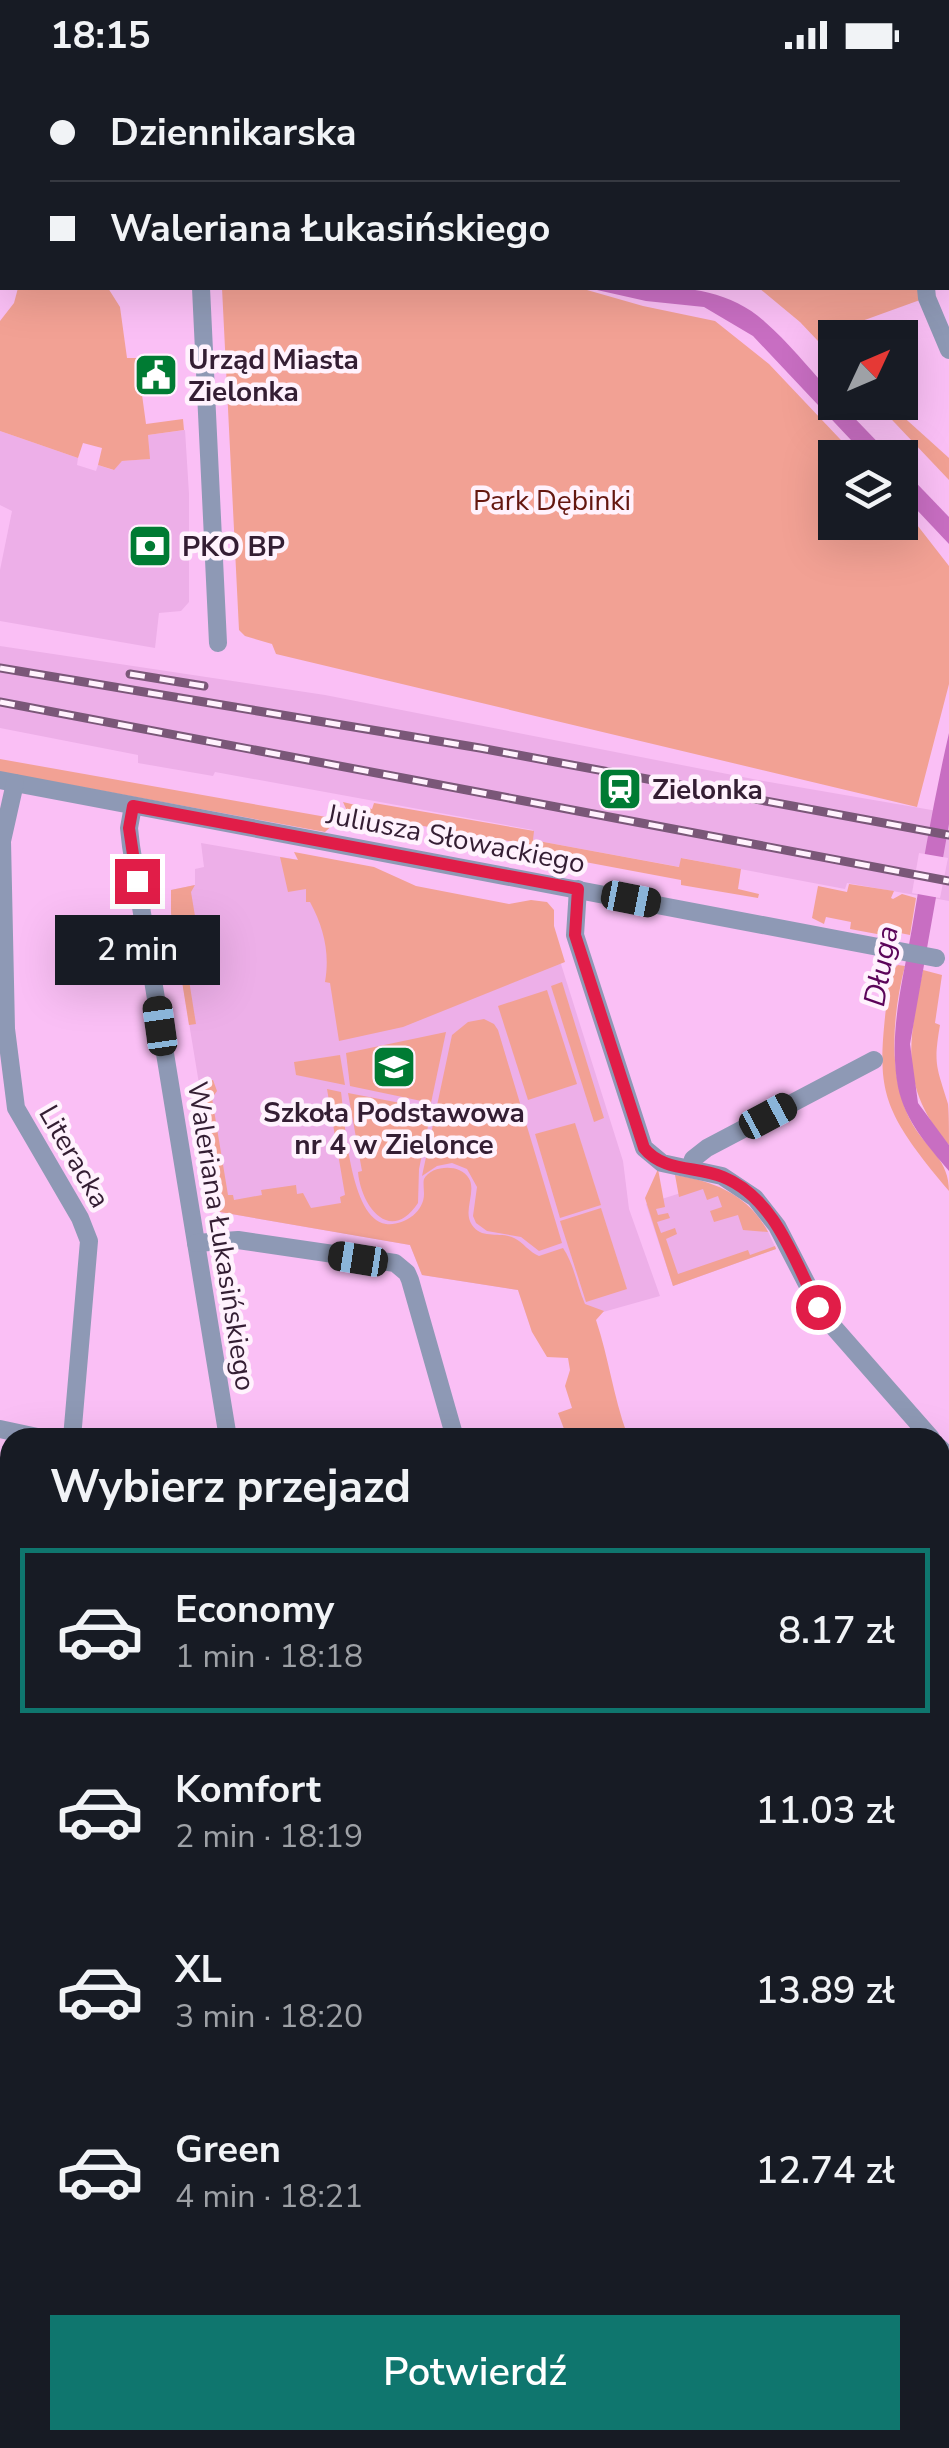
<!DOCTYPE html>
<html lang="pl">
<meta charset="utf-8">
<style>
:root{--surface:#171b24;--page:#242831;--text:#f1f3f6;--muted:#9ea1a6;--line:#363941;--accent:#0f766e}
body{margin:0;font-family:"Nunito Sans",sans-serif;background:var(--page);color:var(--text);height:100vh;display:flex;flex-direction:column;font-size:38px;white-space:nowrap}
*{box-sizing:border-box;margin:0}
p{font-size:32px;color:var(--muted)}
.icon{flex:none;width:55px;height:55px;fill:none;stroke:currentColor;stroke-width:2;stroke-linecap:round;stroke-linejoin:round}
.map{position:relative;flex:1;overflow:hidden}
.sheet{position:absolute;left:0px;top:1358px;width:950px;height:1022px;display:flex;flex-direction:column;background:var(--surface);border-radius:30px 30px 0 0;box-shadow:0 10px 40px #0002}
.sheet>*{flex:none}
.banner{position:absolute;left:0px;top:0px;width:950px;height:220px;box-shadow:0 10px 40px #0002;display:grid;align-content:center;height:220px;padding:0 50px;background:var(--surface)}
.needle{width:65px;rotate:46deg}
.fabs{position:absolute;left:818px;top:250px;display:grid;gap:20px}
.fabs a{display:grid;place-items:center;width:100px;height:100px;border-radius:0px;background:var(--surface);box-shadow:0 10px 40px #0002;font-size:50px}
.end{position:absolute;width:45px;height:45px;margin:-22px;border:12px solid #e11d48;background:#fff;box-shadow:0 0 0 5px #fff}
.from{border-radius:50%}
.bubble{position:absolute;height:70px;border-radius:0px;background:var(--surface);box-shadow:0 10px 40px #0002;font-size:32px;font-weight:600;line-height:70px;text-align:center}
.car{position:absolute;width:30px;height:60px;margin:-30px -15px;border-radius:12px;box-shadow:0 0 8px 2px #0007;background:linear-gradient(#222 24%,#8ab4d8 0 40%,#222 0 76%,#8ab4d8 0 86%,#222 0)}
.banner b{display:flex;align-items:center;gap:35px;height:95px;font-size:38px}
.banner b+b{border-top:2px solid var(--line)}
.banner i{width:25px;height:25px;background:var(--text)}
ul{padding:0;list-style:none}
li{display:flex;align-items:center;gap:30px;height:165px;margin:0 20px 15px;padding:0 30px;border:5px solid transparent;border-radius:0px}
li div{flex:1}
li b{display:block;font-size:38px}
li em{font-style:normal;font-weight:600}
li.current{border-color:var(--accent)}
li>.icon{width:90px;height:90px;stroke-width:1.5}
h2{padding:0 50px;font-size:45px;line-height:120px}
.cta{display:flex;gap:20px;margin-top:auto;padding:20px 50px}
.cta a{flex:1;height:115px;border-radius:0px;background:var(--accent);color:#fff;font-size:40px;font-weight:600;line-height:115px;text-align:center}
.status{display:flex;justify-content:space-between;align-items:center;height:70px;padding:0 50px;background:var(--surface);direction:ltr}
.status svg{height:28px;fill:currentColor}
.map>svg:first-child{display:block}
</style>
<div class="status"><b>18:15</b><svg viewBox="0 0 49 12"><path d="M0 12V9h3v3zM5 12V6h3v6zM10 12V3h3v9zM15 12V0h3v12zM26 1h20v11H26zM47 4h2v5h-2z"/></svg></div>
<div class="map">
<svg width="949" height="2378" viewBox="0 0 949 2378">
<rect width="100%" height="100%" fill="#fabff5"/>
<g fill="#edafe8">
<path d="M185 360 189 424V532L181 541 159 543 155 578 0 551V500L12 441 0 435V361L78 388 77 395 96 401 98 395 113 400 122 391 149 389 148 365Z"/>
<path d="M0 576 325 625 758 710 949 743V831L847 813 845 819 682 788 680 797 533 770V760L215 702 213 706 138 693V685L0 658Z"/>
<path d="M201 773 299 790 561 894 623 1091 629 1139 660 1226 532 1262 518 1220 422 1205 410 1175 220 1142 171 843V820L195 815V799L204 797Z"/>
<path d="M709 1114 766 1157 776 1179 673 1216 646 1134Z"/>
</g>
<g fill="#f2a194">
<path d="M18 218H108L120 237 127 288H137L146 354 183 349 184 360 148 365 150 389 122 391 114 400 98 395 102 378 83 373 78 388 0 361V251L14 233Z"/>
<path d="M222 218H580L643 236 715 251 769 294 857 387 835 388V452H900V433L949 496V614L917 737 276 584 272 574 245 566 239 560Z"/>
<path d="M759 218H919L920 230 837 260 839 267 835 268V289L800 252Z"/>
<path d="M876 333H888L949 388V410Z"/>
<path d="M0 689 332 748 334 754 325 762 0 702Z"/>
<path d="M343 732 372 739 374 733 534 761 533 770 679 797 681 788 741 799 738 819 759 824 758 828 681 815V810L521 780 514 772 372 747 362 739 347 741Z"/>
<path d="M294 782 374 797 416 816 509 834 531 830 547 832 554 840V856L565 892 403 957 339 971 330 913 325 912C330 883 324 858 310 832H306V819L288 822 280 787 298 790Z"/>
<path d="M849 814 894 821 891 828 893 829 902 824 916 828 910 865 895 862 893 867 850 859 851 852 826 847 824 854 812 848 818 816 847 822Z"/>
<path d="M195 815 191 822 196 852 211 856 214 867 206 877 192 879 185 885 196 954 189 955 171 843V820Z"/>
<path d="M898 895 905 896C892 945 887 1010 913 1055 928 1080 949 1090 949 1121 872 1029 877 1018 890 902Z"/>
<path d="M923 900 942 905 935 953 940 955C933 996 937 997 948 1034 949 1045 949 1062 949 1075 898 1017 909 969 923 900Z"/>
<path d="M562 912 604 1048 594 1052 551 916Z"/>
<path d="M547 920 577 1014 528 1030 498 936Z"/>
<path d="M484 949 494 954 498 960 562 1173 539 1181 521 1167 487 1161 476 1153 473 1146 477 1117 467 1099 452 1093 437 1096 422 1106 452 965 468 952Z"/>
<path d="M446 962 431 1033 350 1016 346 983Z"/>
<path d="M340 985 345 1015 296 1005 294 992Z"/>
<path d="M213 1010 217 1021 212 1028 228 1125H233L234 1130 262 1125 261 1120 296 1115 297 1124 303 1123 311 1138 341 1133 340 1127 345 1125 327 1019 341 1022C345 1052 350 1149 386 1154 404 1156 424 1142 424 1124 424 1120 423 1112 424 1109 429 1098 449 1095 459 1100 485 1112 460 1138 472 1155 482 1170 500 1161 514 1168 524 1173 529 1182 539 1186L563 1178C574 1194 577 1216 585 1234L604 1241 596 1250C609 1289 613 1325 627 1364L611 1367H567L558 1343 572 1338 565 1316 570 1300 568 1288 547 1287 532 1262 518 1220 422 1205 410 1175 220 1142 202 1037 206 1036 202 1012Z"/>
<path d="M348 1023 427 1038 431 1042 419 1099 418 1133C390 1175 361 1136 358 1102L362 1101Z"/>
<path d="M575 1053 601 1135 560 1148 535 1064Z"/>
<path d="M658 1099 665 1137 656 1139 658 1145 668 1143 670 1148 657 1152 661 1163 675 1158 677 1164 666 1169 678 1204 748 1180 750 1185 775 1176 776 1179 673 1216 645 1128Z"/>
<path d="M675 1105C714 1111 749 1125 768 1162L743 1160 738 1145 714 1152 710 1141 722 1137 718 1126 707 1130 703 1119 679 1127Z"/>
<path d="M601 1138 627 1219 586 1232 560 1151Z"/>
<path d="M940 1644 949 1646V2245L940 2250Z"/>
</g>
<g fill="#c86ec2">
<path d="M588 218C648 217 717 208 765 252 788 272 808 297 828 319L835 332 840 333 892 387H867L753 266 704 237 646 231Z"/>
<path d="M900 396 949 447V474L900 422Z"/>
<path d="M949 663V754L910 974 918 1033 949 1075V1101C928 1076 905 1051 898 1017 888 963 903 911 912 858 923 793 934 728 949 663Z"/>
</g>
<path fill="#fabff5" d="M919 783 948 788 940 828 912 823Z"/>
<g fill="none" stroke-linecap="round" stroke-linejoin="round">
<g stroke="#8e99b5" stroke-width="18">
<path d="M724 0 725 2"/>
<path d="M81 2V0"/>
<path d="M284 2V0"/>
<path d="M888 2 894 0"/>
<path d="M201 218 218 573"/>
<path d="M926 218 927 228 949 280"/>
<path d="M0 710 936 888"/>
<path d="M15 713 2 771 6 959 16 1038 80 1148 89 1171 72 1368"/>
<path d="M133 736 129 758 131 776 228 1368"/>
<path d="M578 819 575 865 644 1078 662 1093 722 1106 755 1128 777 1156 823 1245 931 1368"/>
<path d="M690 1098 693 1089 707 1078 874 990"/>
<path d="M196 1173 238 1170 395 1193 407 1203 410 1210 455 1368"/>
<path d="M0 1359 42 1368"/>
<path d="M940 1378 949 1388"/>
<path d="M0 1572 10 1574"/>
<path d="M0 1741 10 1692"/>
<path d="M0 1778 10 1780"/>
<path d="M0 2003 10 2005"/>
<path d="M0 2216 10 2218"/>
<path d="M525 2378 526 2370"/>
<path d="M778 2378V2370"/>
</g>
<g stroke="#8e99b5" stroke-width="22">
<path d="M948 90H949"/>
<path d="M0 184H2"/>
</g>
<defs>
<g id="rail">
<path d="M0 598 480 678 949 765"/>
<path d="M130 604 204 616"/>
<path d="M0 632 949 811"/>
</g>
</defs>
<use href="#rail" stroke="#7a5778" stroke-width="9"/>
<use href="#rail" stroke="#fff2fd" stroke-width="5" stroke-dasharray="15" stroke-linecap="butt"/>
</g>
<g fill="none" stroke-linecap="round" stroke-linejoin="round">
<path stroke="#e11d48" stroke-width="12" d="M137 811 129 758 133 736 578 819 575 865 644 1078C663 1102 697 1096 723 1107 775 1128 794 1190 818 1237"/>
</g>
<defs>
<symbol id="civic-square" viewBox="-11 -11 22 22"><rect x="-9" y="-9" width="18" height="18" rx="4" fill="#007b33" stroke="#fff2fd"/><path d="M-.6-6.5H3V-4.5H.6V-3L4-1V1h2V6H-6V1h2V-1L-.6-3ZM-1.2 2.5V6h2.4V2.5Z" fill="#fff"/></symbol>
<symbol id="bank-square" viewBox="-11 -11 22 22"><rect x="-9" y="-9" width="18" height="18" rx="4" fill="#007b33" stroke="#fff2fd"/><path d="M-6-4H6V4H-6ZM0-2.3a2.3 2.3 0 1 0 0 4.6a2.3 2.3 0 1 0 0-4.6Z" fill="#fff"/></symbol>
<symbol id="station-square" viewBox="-11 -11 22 22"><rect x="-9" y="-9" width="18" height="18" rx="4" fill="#007b33" stroke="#fff2fd"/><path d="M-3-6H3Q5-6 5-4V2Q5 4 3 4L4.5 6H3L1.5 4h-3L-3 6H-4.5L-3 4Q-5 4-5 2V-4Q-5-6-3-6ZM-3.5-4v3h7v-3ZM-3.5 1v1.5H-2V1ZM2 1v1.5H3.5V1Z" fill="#fff"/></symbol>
<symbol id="school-square" viewBox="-11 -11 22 22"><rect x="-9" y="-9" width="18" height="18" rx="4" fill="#007b33" stroke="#fff2fd"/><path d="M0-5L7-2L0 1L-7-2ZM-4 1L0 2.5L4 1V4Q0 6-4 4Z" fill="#fff"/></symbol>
</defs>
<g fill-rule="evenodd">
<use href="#civic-square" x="131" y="280" width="50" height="50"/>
<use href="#bank-square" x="125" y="451" width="50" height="50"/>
<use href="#station-square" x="595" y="694" width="50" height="50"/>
<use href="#school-square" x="369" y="972" width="50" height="50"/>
</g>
<g text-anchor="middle" stroke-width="9" stroke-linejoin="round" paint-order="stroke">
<g font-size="28" font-weight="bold" fill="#341e33" stroke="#fff2fd" text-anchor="start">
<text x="188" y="299">Urząd Miasta<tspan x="188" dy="32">Zielonka</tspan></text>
<text x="182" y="486">PKO BP</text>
<text x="652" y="729">Zielonka</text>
<text x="394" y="1052" text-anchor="middle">Szkoła Podstawowa<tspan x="394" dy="32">nr 4 w Zielonce</tspan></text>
</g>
<g font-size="28" fill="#641710" stroke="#fff2fd">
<text x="552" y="440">Park Dębinki</text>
</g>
<g font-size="28" fill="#341e33" stroke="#fff2fd">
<text transform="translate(456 768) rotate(11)" y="10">Juliusza Słowackiego</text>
<text transform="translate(75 1086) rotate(60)" y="10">Literacka</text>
<text transform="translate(222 1166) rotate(81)" y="10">Waleriana Łukasińskiego</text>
</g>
<g font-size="30" font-style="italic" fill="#5b0459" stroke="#fff2fd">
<text transform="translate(881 896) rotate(-80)" y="10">Długa</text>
</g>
</g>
</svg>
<div class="fabs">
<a><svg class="needle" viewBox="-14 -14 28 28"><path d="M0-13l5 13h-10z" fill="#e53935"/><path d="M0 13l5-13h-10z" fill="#9ea1a6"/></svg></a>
<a><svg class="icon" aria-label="layers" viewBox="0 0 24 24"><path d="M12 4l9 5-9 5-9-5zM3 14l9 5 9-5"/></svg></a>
</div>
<i class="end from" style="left:818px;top:1237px"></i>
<i class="end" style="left:137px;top:811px"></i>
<div class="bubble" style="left:55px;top:845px;width:165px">2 min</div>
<i class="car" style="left:631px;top:829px;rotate:101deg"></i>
<i class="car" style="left:160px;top:956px;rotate:352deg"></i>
<i class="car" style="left:768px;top:1046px;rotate:62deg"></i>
<i class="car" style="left:358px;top:1189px;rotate:279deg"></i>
<div class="banner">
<b><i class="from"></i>Dziennikarska</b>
<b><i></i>Waleriana Łukasińskiego</b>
</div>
<section class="sheet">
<h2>Wybierz przejazd</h2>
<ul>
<li class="current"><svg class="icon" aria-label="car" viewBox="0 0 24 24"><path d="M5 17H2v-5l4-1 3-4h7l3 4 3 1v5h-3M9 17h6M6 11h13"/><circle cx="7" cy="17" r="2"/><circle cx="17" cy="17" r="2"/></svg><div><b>Economy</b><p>1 min · 18:18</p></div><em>8.17 zł</em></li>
<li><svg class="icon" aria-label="car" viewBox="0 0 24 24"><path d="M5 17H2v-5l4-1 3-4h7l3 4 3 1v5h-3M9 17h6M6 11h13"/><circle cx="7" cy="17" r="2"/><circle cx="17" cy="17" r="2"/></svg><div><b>Komfort</b><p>2 min · 18:19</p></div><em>11.03 zł</em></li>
<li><svg class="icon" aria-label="car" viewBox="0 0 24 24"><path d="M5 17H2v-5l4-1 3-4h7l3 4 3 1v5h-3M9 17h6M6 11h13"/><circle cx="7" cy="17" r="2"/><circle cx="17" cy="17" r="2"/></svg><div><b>XL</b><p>3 min · 18:20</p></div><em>13.89 zł</em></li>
<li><svg class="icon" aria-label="car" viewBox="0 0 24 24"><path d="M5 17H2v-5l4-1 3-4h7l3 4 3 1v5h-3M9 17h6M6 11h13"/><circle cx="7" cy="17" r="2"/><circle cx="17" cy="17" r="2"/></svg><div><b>Green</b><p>4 min · 18:21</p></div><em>12.74 zł</em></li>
</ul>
<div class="cta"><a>Potwierdź</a></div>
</section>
</div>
